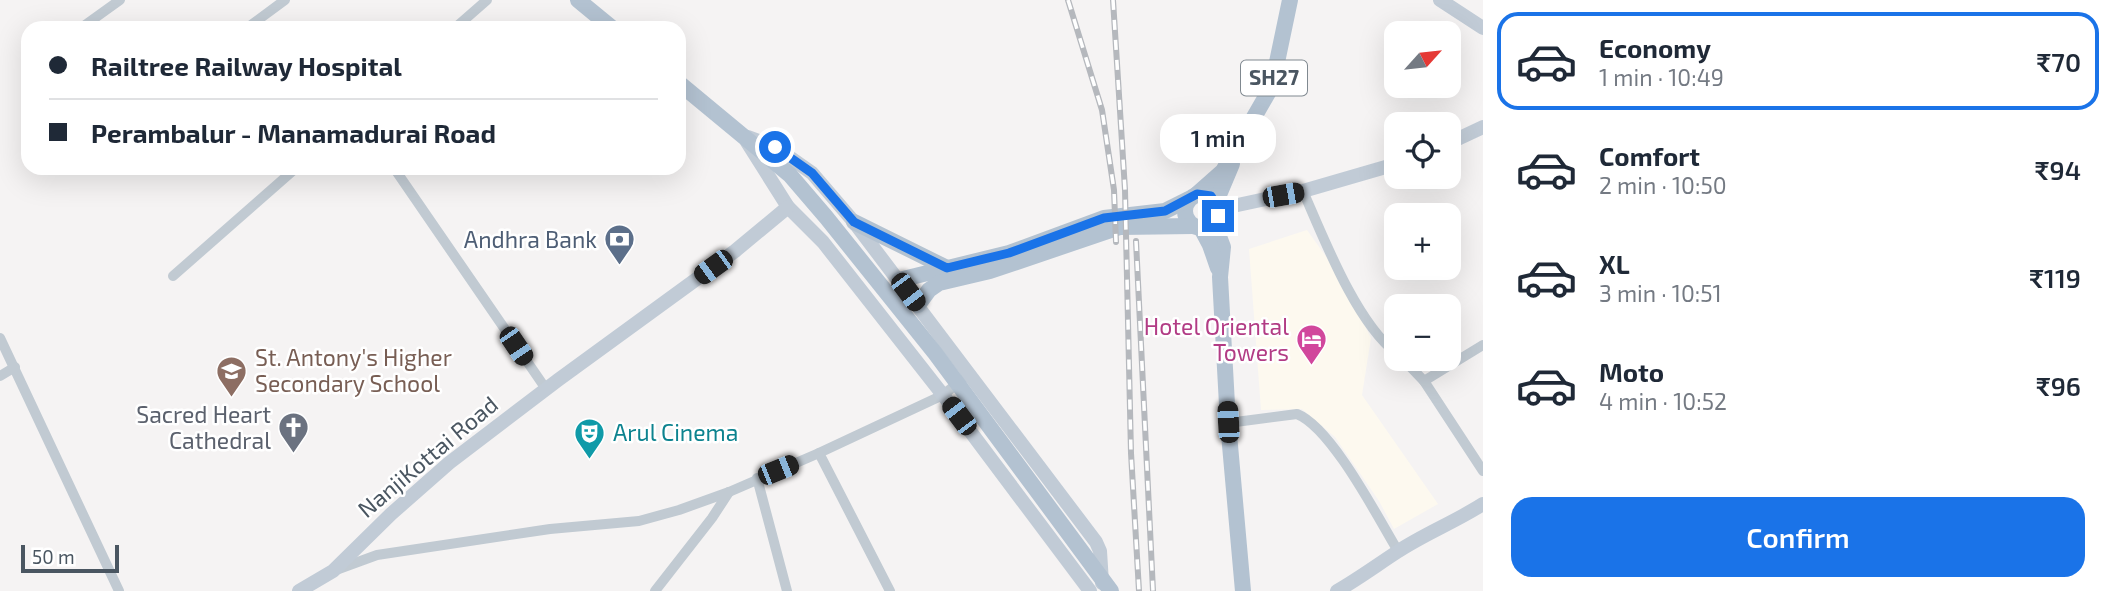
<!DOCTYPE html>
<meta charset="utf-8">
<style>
:root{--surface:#fff;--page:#f6f6f7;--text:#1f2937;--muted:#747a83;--line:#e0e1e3;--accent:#1a73e8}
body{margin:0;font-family:"Exo 2",sans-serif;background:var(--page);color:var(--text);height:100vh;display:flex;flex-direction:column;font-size:26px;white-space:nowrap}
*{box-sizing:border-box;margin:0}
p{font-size:23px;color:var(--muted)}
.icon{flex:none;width:38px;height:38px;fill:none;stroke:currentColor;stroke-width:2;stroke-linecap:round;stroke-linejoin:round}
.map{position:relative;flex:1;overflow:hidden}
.side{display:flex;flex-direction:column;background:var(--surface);width:630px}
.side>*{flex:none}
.guide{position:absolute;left:21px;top:21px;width:665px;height:154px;border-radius:21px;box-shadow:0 7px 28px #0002;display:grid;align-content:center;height:154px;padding:0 28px;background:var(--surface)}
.needle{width:46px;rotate:63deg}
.fabs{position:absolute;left:1384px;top:21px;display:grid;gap:14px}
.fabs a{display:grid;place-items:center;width:77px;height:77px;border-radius:14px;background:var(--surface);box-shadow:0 7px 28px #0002;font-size:35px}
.scale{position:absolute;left:21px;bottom:18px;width:98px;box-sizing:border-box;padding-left:7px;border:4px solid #4a5661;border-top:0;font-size:19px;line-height:24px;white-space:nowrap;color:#4a5661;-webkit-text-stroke:5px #fff;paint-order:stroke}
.end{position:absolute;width:32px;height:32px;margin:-16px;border:9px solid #1a73e8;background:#fff;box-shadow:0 0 0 4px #fff}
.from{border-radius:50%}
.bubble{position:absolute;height:49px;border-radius:21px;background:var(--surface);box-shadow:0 7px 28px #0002;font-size:23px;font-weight:600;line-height:49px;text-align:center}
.car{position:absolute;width:21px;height:42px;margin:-21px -10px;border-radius:9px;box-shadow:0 0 5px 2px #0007;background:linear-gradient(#222 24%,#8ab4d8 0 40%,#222 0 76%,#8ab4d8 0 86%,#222 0)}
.guide b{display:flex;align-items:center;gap:24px;height:66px;font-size:26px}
.guide b+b{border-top:2px solid var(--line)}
.guide i{width:18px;height:18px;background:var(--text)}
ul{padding:12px 0 0;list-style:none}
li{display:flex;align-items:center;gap:21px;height:98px;margin:0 14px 10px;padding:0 14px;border:4px solid transparent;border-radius:21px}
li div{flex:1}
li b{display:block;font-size:26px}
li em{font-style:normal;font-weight:600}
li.on{border-color:var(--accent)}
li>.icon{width:63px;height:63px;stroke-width:1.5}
.cta{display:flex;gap:14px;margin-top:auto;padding:14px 28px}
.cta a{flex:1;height:80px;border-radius:21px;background:var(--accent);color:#fff;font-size:28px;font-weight:600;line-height:80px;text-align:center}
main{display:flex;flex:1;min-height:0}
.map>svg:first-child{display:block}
</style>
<main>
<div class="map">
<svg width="1483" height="591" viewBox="0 0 1483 591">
<rect width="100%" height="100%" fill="#f5f3f3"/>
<path fill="#fdf9ef" d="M1307 230 1337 272 1371 338 1362 395 1438 504 1394 529 1379 501 1335 437 1302 409 1261 410 1249 249Z"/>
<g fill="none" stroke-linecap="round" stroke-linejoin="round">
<g stroke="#c1cad2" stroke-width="10">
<path d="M81 28 120 0"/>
<path d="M247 28 285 0"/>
<path d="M455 28 487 0"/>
<path d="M394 168 546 389"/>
<path d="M1303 191C1324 239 1356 322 1396 353"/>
<path d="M173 276 296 168"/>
<path d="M0 338 119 591"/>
<path d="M1483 345 1424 381 1483 471"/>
<path d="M1403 359 1424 381"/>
<path d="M0 376 15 367"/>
<path d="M1228 423 1297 414C1332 428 1378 518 1398 551"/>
<path d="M819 453 890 591"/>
<path d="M757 478 787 591"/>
<path d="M336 570 377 555 550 529 639 521 679 510 729 492 819 453 943 395 963 379"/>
<path d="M655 591 712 518 729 492"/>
</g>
<g stroke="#c1cbd6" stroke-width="14">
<path d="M1440 0 1483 28"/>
<path d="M748 137 775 147 812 173 854 222 1096 542 1100 551 1102 583"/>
<path d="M747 142 788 207 823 242 943 395 1090 591"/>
<path d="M1449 143 1483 127"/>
<path d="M1219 209 1303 191 1396 164"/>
<path d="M299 591 333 571 391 514 449 463 558 380 735 251 788 207"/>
<path d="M1337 591C1358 579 1377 565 1397 552 1424 534 1455 522 1483 504"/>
</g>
<g stroke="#b3c2d1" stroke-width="16">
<path d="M578 0 612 28"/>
<path d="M679 83 790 175 826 217 935 353 1111 591"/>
<circle cx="1202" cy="211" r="17"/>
<path d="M1197 194 1223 171 1272 86 1290 0"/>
<path d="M1216 202 1232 164"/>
<path d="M854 222 947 268"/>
<path d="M1214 223 1223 247 1220 277 1228 423 1243 591"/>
<path d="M1201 228 1210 245 1218 268"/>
<path d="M899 280 1009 253 1104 218 1165 211 1189 199"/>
<path d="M918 305 929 290 939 283 990 271 1120 227 1193 226"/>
</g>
<defs>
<g id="rail">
<path d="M1068 0 1102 110 1114 190 1116 242"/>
<path d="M1113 0 1125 190 1131 453 1139 591"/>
<path d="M1136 241 1153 591"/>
</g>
</defs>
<use href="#rail" stroke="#b5b8bd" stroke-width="6"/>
<use href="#rail" stroke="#fff" stroke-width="3.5" stroke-dasharray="10" stroke-linecap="butt"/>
</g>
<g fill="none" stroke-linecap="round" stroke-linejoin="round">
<path stroke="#1a73e8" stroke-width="9" d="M775 147 812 173 854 222 947 268 1009 253 1104 218 1165 211 1197 194 1211 196 1219 209 1218 216"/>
</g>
<defs>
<symbol id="bank-pin" viewBox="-11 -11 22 30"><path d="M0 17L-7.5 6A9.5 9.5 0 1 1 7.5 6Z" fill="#5c6f8a" stroke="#fff"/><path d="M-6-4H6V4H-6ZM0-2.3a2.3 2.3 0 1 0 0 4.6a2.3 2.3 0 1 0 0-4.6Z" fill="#fff"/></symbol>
<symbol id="hotel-pin" viewBox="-11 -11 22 30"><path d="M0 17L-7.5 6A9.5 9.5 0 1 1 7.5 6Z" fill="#d1479c" stroke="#fff"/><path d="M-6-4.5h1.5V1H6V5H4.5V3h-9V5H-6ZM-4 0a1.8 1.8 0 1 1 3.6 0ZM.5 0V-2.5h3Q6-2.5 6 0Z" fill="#fff"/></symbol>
<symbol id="school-pin" viewBox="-11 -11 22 30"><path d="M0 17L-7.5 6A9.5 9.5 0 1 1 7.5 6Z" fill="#8d6e63" stroke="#fff"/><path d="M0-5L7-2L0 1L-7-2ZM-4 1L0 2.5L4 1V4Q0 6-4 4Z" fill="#fff"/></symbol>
<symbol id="church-pin" viewBox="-11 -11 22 30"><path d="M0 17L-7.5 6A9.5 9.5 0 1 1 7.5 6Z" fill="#6b7280" stroke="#fff"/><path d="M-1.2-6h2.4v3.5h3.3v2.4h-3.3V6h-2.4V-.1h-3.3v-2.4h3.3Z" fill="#fff"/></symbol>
<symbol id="theatre-pin" viewBox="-11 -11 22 30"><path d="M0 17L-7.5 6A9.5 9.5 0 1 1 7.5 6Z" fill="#0f9aa8" stroke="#fff"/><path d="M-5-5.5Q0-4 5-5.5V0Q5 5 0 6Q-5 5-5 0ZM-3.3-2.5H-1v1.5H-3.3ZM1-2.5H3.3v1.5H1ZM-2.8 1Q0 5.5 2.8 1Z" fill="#fff"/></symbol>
</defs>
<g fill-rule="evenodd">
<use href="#bank-pin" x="602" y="222" width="35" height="47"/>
<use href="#hotel-pin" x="1294" y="322" width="35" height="47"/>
<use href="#school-pin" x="214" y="354" width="35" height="47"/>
<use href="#church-pin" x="276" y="410" width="35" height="47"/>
<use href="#theatre-pin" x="572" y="416" width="35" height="47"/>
</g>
<g text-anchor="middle" stroke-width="5" stroke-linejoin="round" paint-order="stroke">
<rect fill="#fff" stroke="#808990" stroke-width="2" x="1241" y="60.5" width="66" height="35" rx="5"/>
<g font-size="21" font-weight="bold" fill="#4a5661">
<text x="1274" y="85">SH27</text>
</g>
<g font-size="23" fill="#4e5e75" stroke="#fff" text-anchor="end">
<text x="597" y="248">Andhra Bank</text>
</g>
<g font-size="23" fill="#b23c85" stroke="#fff" text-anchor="end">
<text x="1289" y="335">Hotel Oriental<tspan x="1289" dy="26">Towers</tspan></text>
</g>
<g font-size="23" fill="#785e54" stroke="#fff" text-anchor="start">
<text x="255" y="366">St. Antony's Higher<tspan x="255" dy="26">Secondary School</tspan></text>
</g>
<g font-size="23" fill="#5b616d" stroke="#fff" text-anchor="end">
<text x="271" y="423">Sacred Heart<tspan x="271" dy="26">Cathedral</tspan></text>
</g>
<g font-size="23" fill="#0d838f" stroke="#fff" text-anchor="start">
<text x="613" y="441">Arul Cinema</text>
</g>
<g font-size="23" fill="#4a5661" stroke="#fff">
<text transform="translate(428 457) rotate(-40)" y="8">NanjiKottai Road</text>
</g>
</g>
</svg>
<div class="fabs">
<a><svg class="needle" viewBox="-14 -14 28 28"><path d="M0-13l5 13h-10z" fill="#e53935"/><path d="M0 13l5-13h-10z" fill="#747a83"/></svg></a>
<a><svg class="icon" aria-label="locate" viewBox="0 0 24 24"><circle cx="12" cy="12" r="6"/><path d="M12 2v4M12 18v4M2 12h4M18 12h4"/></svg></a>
<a>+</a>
<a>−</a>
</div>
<div class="scale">50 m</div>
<i class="end from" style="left:775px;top:147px"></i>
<i class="end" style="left:1218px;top:216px"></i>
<div class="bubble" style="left:1160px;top:114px;width:116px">1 min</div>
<i class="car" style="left:1283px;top:195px;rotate:80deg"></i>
<i class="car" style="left:713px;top:267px;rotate:234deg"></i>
<i class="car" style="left:908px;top:292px;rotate:143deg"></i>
<i class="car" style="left:516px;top:346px;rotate:146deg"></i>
<i class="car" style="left:959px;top:416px;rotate:323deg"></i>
<i class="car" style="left:1228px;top:422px;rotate:357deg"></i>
<i class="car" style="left:778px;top:470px;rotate:68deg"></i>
<div class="guide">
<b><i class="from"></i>Railtree Railway Hospital</b>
<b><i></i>Perambalur - Manamadurai Road</b>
</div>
</div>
<section class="side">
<ul>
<li class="on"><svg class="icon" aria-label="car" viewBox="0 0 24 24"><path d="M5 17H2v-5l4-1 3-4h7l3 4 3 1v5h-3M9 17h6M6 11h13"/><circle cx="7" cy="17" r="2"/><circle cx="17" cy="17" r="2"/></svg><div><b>Economy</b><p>1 min · 10:49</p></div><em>₹70</em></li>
<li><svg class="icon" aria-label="car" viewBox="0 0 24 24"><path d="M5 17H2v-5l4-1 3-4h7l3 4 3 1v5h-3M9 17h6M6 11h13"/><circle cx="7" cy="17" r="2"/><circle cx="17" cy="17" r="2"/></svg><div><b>Comfort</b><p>2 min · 10:50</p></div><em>₹94</em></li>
<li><svg class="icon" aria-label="car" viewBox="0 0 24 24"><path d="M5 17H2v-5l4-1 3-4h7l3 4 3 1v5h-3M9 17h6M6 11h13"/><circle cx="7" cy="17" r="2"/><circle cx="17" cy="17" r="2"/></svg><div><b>XL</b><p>3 min · 10:51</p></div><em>₹119</em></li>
<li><svg class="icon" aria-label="car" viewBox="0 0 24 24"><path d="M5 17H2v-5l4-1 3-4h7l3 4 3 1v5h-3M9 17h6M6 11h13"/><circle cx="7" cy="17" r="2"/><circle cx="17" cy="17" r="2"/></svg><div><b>Moto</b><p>4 min · 10:52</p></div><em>₹96</em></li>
</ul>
<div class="cta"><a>Confirm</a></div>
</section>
</main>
